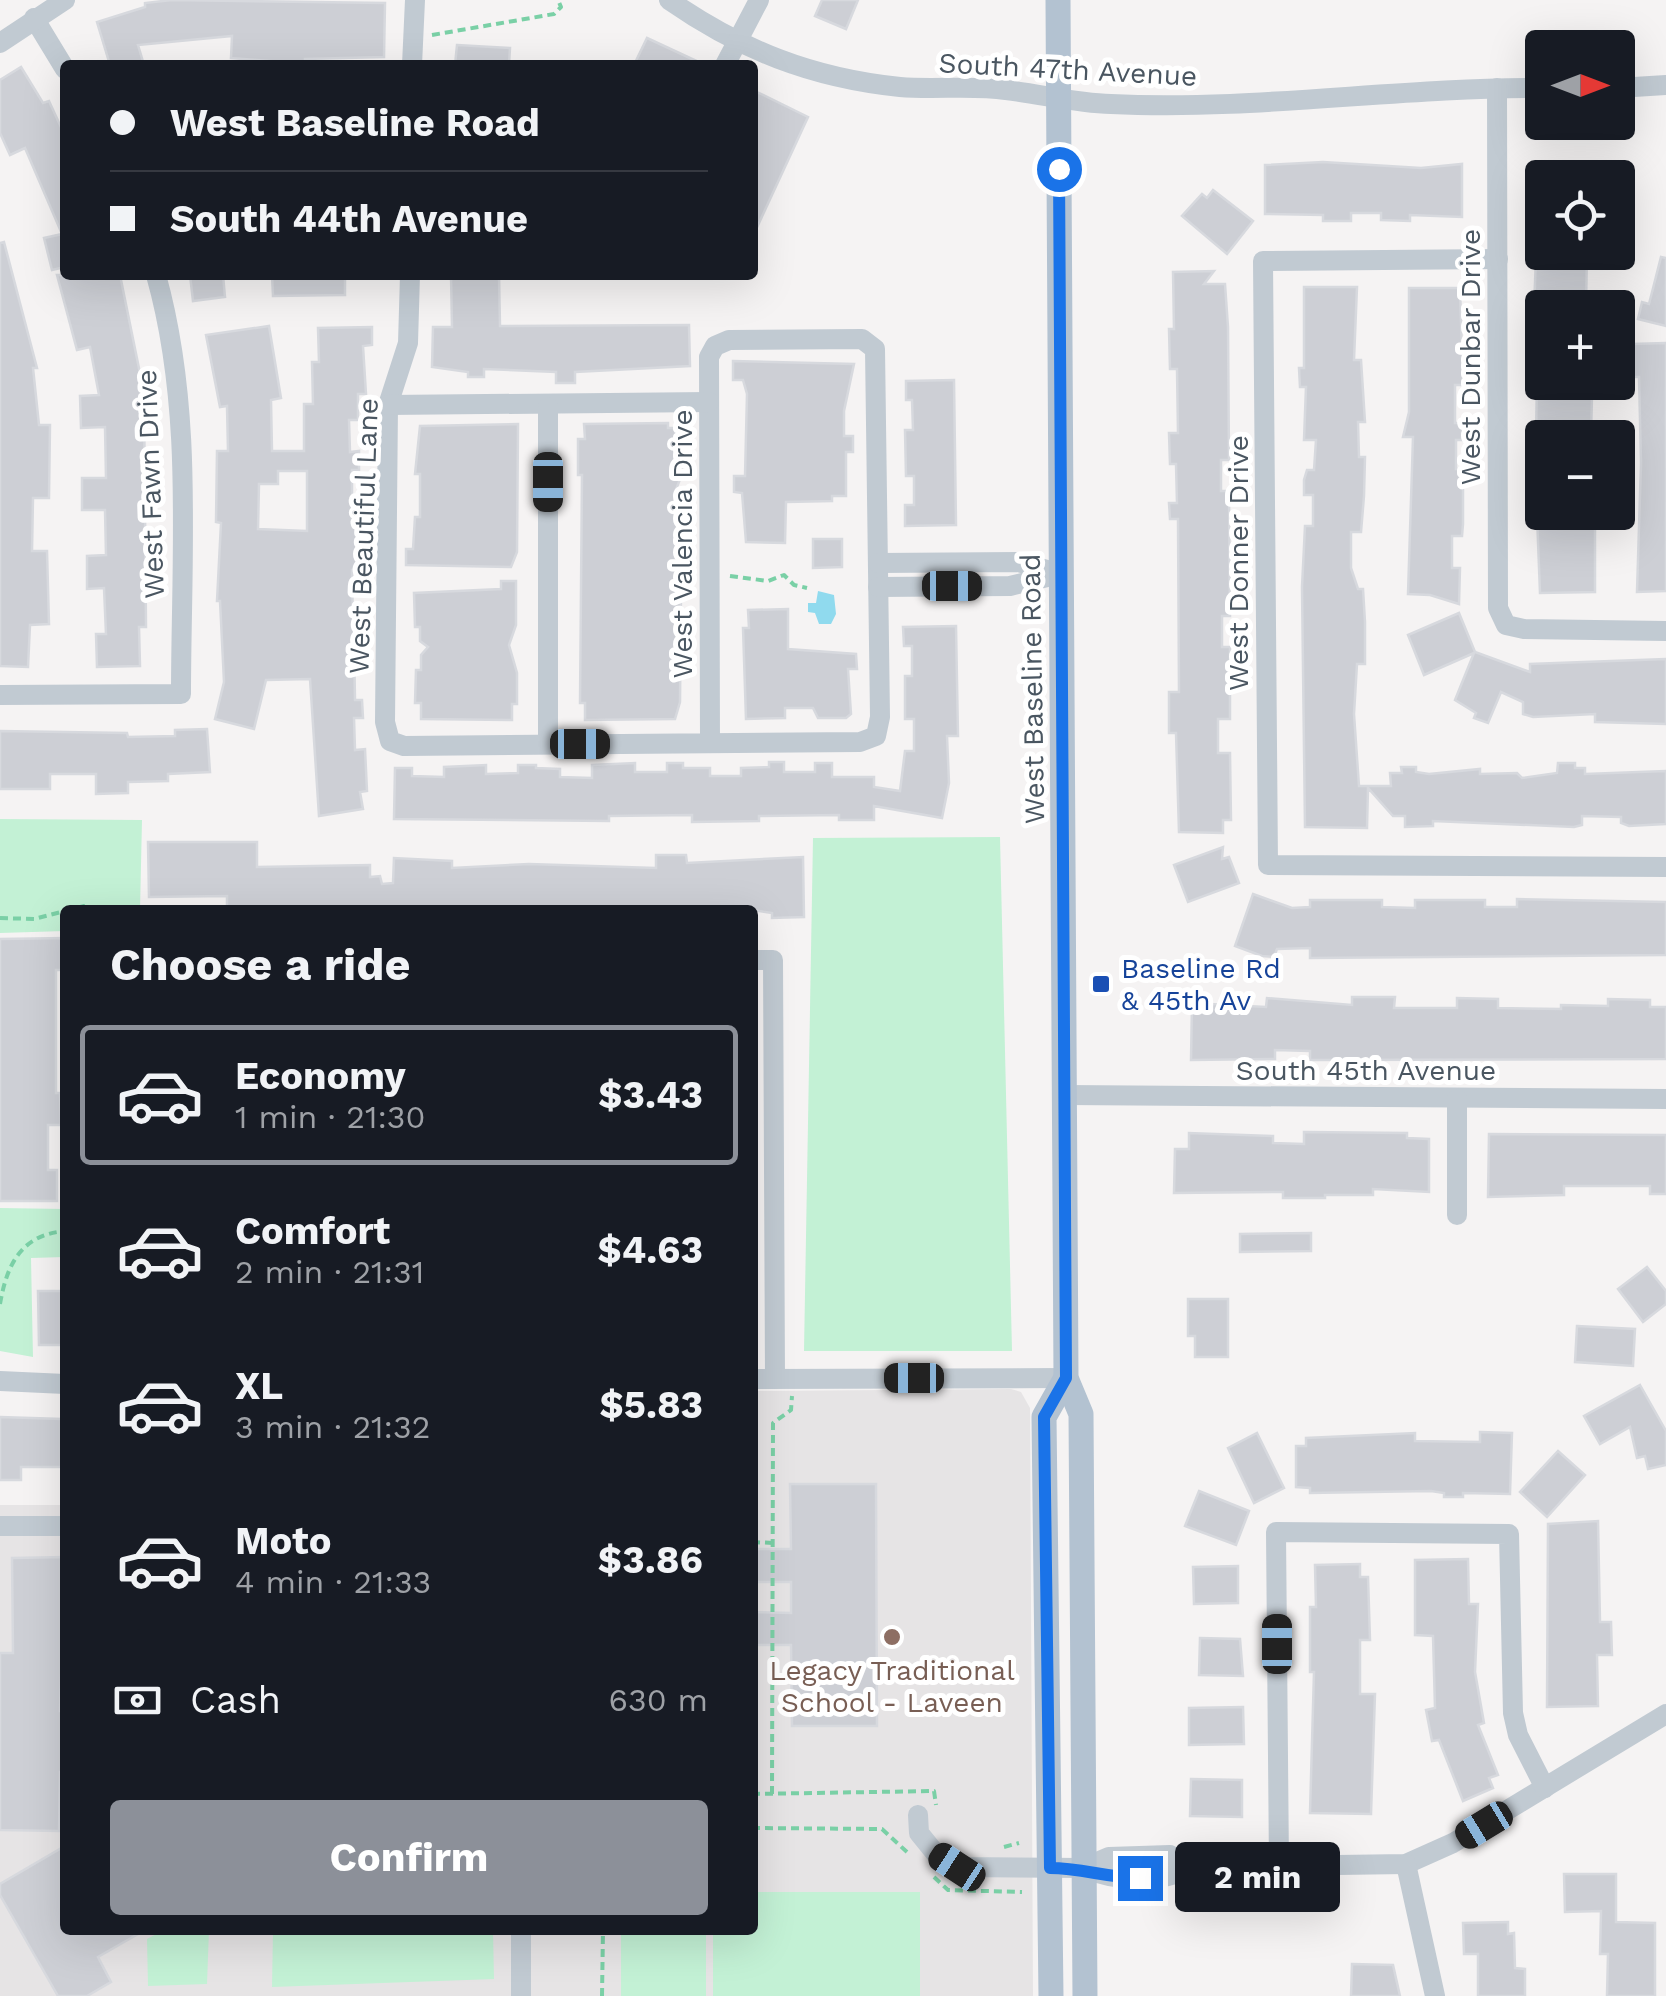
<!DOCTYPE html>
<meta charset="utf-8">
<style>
:root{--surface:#171b24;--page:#20242c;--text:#f1f3f6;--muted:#9ea1a6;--line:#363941;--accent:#8c9099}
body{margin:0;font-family:"Work Sans",sans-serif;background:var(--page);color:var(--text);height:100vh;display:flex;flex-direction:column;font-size:38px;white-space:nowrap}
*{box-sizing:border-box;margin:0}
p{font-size:32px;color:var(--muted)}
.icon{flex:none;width:55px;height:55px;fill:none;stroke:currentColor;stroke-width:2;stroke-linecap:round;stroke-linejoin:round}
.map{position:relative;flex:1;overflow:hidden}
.panel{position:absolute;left:60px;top:905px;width:698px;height:1030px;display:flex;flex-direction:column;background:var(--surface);border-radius:10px;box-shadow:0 10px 40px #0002}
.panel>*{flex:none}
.top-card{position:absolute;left:60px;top:60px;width:698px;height:220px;border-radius:10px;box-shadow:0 10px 40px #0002;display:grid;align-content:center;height:220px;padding:0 50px;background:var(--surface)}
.needle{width:65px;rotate:90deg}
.fabs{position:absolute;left:1525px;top:30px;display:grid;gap:20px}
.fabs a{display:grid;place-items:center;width:110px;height:110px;border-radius:10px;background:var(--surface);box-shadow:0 10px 40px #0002;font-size:50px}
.end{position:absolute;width:45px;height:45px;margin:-22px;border:12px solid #1a73e8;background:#fff;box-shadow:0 0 0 5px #fff}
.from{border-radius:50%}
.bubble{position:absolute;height:70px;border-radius:10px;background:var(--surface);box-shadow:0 10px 40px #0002;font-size:32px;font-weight:700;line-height:70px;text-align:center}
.car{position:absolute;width:30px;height:60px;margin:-30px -15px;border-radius:12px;box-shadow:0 0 8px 2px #0007;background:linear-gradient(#222 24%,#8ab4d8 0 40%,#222 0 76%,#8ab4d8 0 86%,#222 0)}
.top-card b{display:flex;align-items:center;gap:35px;height:95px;font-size:38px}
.top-card b+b{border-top:2px solid var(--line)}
.top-card i{width:25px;height:25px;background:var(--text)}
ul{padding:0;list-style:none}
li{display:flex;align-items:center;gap:30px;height:140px;margin:0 20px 15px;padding:0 30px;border:5px solid transparent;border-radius:10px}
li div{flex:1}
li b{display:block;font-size:38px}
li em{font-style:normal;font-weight:700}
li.current{border-color:var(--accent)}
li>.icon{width:90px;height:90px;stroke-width:1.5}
h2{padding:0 50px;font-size:45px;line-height:120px}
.pay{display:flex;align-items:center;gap:25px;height:110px;padding:0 50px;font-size:38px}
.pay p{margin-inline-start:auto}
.button{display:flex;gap:20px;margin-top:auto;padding:20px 50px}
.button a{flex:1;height:115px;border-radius:10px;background:var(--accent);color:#fff;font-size:40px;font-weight:700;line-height:115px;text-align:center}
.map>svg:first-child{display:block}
</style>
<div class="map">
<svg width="1666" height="1996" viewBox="0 0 1666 1996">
<rect width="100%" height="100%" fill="#f5f3f3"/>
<path fill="#e6e4e5" d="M1011 1389 1021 1392 1030 1408 1033 1996H0V1505H65V1930H752L753 1391Z"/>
<g fill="#c3f1d5">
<path d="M0 819 142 820 140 910H65V931L0 933Z"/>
<path d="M1000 837 1012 1351H804L813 838Z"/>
<path d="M0 1208 65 1209V1257L31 1258 33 1357 0 1351Z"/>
<path d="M753 1892H920V1996H713V1930H752Z"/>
<path d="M164 1930H209L207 1984 148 1986 147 1939Z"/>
<path d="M273 1930H493L494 1979 272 1987Z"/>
<rect x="621" y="1930" width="85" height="66"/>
</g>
<path fill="#90daee" d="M818 591 834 595 836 614 831 624H819L815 613 808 612V603H816Z"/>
<g fill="#cdcfd5" stroke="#d7d9de" stroke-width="2.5" fill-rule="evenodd">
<path d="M172 0 385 3 384 57 305 59V64L231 58 232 36 138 45 144 65H110L97 22 145 7V3Z"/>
<path d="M822 0H858L846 29 815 16Z"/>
<path d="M647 38 705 65H634Z"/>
<path d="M457 45 510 48 509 65H455Z"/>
<path d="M21 67 43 103 49 101 65 136V267L52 270 44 238 62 234 25 148 10 155 0 133V80Z"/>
<path d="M757 92 808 117 753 236 752 102Z"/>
<path d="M1323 162 1421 168 1462 164V217L1410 215V221L1381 220V213H1351V221H1323V215L1265 214V165Z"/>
<path d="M1213 190 1253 221 1227 254 1182 216 1202 194 1207 198Z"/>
<path d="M4 242 37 368H33L39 425H50L49 498H33L32 551H47L49 624 30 625 28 667 0 666V243Z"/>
<path d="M1551 252H1587L1586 308H1534L1536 258H1550Z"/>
<path d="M1661 257 1666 258V326L1638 319 1642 302 1649 304Z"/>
<path d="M1214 271 1204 284H1225L1228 327 1229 460H1221V491H1229L1230 616H1222V647H1230V719H1218V753H1230L1231 820H1223V833L1179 832 1176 733H1169V692H1179L1178 519H1170L1169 503H1177L1176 464H1170L1169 433H1178L1177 369H1170L1169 329H1174L1173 272Z"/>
<path d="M57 275H120L144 393 146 627H139L140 666 97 667 96 634H106L104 588 87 589V556L106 555 105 510H82V478H106L105 427 81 428 80 396 99 395 90 347 77 350Z"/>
<path d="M190 275H223L225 297 193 301Z"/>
<path d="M272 275H345V295L273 296Z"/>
<path d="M451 275H499L500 326 689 325 690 366 575 372V383H556V372L484 369V377H468V372L432 367 433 327H452Z"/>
<path d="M1304 287H1357L1354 360H1361L1365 422H1358L1359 457H1365L1364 496 1361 532H1351V568L1358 589H1363L1365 622V664H1357L1354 714 1359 786H1391L1390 773H1402L1401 767H1416V772L1429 774 1480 769V774L1517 773 1522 778 1557 773 1558 763H1575V768H1585V774L1666 771V824L1629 826 1621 823V817L1582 816V825L1574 827 1433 821V826L1405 827V816H1393L1368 788 1367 828 1305 827 1302 587 1305 526H1313V495H1304V480L1307 470H1314L1316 440H1304L1306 387H1300L1299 368H1304Z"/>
<path d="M1409 288H1460L1463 385H1455V423H1462V440H1456V469H1463V524L1462 536H1452V568H1460L1459 604 1430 595 1408 594 1413 437H1403L1409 412Z"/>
<path d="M269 326 281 398 271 400 272 451H304V404H313L312 362H319L318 328 372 327V345L363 346 366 394H358V420H349L350 452 359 451V470H352V525H362L361 570H352L353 629H362V643L354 644 355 700H362L363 718H354L355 750 365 749 367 791 360 792 363 809 319 816 310 679 266 680 254 729 215 719 224 682 220 601H217L221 523 216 522 217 451H228L227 406 220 407 206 335ZM278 471H307V531L258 529 259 484H278Z"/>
<path d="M1666 343V591L1637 592 1641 463 1639 377H1633L1632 344Z"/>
<path d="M733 361 854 364 844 411V436H853V452H846V496H832V501L786 502 785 543 746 542 742 493 734 492V476H745L747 394 743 380H733Z"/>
<path d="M954 380 956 525 905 526V505H914V476H906L905 430H913L912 400H906V381Z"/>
<path d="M1537 382H1582V396H1592L1591 436 1536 435Z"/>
<path d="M668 423V428H681L682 474 674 495 682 549 689 551 688 593H681L680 702 675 719 585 720V703H580L582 475H578V439H585L584 424Z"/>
<path d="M518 424 517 552 511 567 406 565V549H413L415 517H420V474H415L420 426Z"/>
<path d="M1544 512 1595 514V592L1540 593 1537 516Z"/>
<path d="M813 539H842V567L813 568Z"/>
<path d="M501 581H516V625L509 645 517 673V704H512V720L421 719V703H415L416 670H421V655L428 647 420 641V627H415L414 593 501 589Z"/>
<path d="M788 609V649L856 654 857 669H848L851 714 846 718H818L813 708H785V718L746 719 743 628H749L748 610Z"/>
<path d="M1459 613 1475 652 1530 672V664L1666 659V724L1595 722V714L1533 717 1523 714V702L1501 692 1488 723 1474 718 1476 713 1455 700 1474 653 1424 675 1408 635Z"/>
<path d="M956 626 958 736H947L949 783 942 818 874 806V820H839V815L759 816V821L692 822V815L609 816V821L394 819 395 768H412V776L444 777V767L486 765V774L518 773V765H536V768L560 769V777L592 778V765L635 763V772H667V763H683V768H710V776H741V768L769 767V762H784V772H815V763H832V777H874V787L900 791 905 751H914V719H905V676H912V646H904L903 627Z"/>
<path d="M207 729 210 772 168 774V781L128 782V793L96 794V774H50V789H0V731L127 733 128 737 175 736V730Z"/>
<path d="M148 842H257V867L370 865V877L380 876 382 884 393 883 394 858 452 861V868L529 864 656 868V855H686L687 863 803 857 804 917 772 918V913L752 910H227V896L149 897Z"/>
<path d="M1223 847 1222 859 1229 857 1239 883 1188 902 1174 865Z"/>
<path d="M1253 894 1292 908 1310 907V900H1382V907L1415 908V900H1485V907H1517V899L1666 902V955L1310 958V948L1277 949 1274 957 1262 956 1235 946Z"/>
<path d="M65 938V970H56V1093H60L61 1125H48V1170H57V1201H0V939Z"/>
<path d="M1352 997H1395L1394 1008H1457V998L1498 999V1008L1561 1009V1005L1608 1006V999L1650 1000V1007H1666V1059L1310 1060V1051L1275 1050V1059L1191 1060 1192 1003 1266 1007 1267 998 1352 1005Z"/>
<path d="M1304 1132 1407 1133V1138L1429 1139V1192L1373 1189V1195H1325V1198H1283V1192L1174 1193 1175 1149H1189V1133L1273 1136V1143L1304 1144Z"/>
<path d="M1489 1134 1666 1135V1194H1650V1186H1564V1195L1488 1197Z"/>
<path d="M1311 1233V1251L1240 1252V1234Z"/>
<path d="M1647 1267 1666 1291V1304L1643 1322 1618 1289Z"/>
<path d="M38 1291H65V1345H39Z"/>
<path d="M1188 1299H1228V1357H1195V1336H1188Z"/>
<path d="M1577 1326 1635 1329 1633 1366 1575 1362Z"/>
<path d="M1640 1385 1666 1431V1465L1648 1469 1645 1456 1637 1458 1630 1427 1600 1444 1584 1416Z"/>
<path d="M0 1417 62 1419 61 1467H21V1480H0Z"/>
<path d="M1480 1432 1512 1433 1510 1494 1463 1493V1497H1444V1493L1431 1491 1310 1493V1488L1296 1487V1446H1306V1438L1415 1433V1441L1480 1442Z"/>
<path d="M1257 1433 1284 1488 1254 1503 1228 1448Z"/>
<path d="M1558 1451 1585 1475 1547 1517 1520 1492Z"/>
<path d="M790 1484H876L877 1726H792L791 1645H752V1612L791 1613V1582H752V1549H791Z"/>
<path d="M1199 1491 1249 1511 1236 1545 1185 1526Z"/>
<path d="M1598 1521 1600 1622H1611L1612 1655H1597L1598 1706 1547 1707 1548 1524Z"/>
<path d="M65 1557 60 1711H65V1772H60L59 1831 0 1830V1653H13L12 1558Z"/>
<path d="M1468 1559 1469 1604H1478L1475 1672 1484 1723 1478 1725 1498 1775 1489 1778 1493 1788 1463 1801 1439 1740 1432 1741 1426 1710 1435 1708 1433 1636 1415 1635V1560Z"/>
<path d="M1360 1564V1577H1368L1370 1640H1360V1694H1375L1371 1814 1310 1813 1314 1672H1310V1607H1316L1315 1565Z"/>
<path d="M1238 1566V1603L1194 1604 1193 1567Z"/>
<path d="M1200 1638 1240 1639 1243 1676 1199 1675Z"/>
<path d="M1243 1707 1244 1744 1189 1745V1708Z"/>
<path d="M1191 1779 1242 1780V1817L1190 1816Z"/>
<path d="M65 1846V1930H145L98 1957 111 1982 87 1996H58L0 1895V1884Z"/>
<path d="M1564 1874H1616V1922L1655 1923V1996H1607L1608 1954H1600L1601 1911 1565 1912Z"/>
<path d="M1508 1922V1934L1514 1933 1515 1968 1525 1969V1996H1478V1954H1464L1463 1923Z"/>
<path d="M1352 1964 1393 1965 1400 1996H1351Z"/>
</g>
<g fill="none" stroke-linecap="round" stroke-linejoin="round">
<g stroke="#7ad0a6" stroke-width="4" stroke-dasharray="8 5" stroke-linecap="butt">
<path d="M432 35 554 14 561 7 558 0"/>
<path d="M730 576 768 581 784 575 794 585 807 588"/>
<path d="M0 918 34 919 84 906 93 910"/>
<path d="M0 1304C7 1264 21 1235 65 1231"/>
<path d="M752 1542 773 1543"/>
<path d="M752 1794 934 1791 936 1805"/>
<path d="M772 1794 773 1423 791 1410 792 1396"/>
<path d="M752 1828 882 1829 908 1853"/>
<path d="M1004 1847 1019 1843"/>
<path d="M934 1877 948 1890 1022 1892"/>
<path d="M602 1996 603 1930"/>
</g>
<g stroke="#c1cad2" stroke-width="20">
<path d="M669 0C741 50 812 78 900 87 935 90 971 85 1006 90 1041 94 1075 103 1111 104 1255 111 1398 87 1542 88"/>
<path d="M34 18 65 69"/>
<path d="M0 43 65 0"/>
<path d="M412 65 415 0"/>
<path d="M725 65 759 0"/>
<path d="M1497 88 1498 608 1506 625 1524 629 1666 631"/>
<path d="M1618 88 1666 85"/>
<path d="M1498 259 1263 261 1268 865 1666 867"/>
<path d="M410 275 408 343 388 405 385 722 390 741 404 746 860 742 876 736 880 717 875 349 862 339 729 340 715 346 709 357 710 743"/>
<path d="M388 405 709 402"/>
<path d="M548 407V744"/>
<path d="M878 563 1018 562 1061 574"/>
<path d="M878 587 1010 586 1060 574"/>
<path d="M0 695 181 694C181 555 194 410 156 275"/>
<path d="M752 960H773L775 1379"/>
<path d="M1065 1095 1666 1099"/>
<path d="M1457 1099V1215"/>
<path d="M752 1379 1066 1378"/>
<path d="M0 1381 65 1384"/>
<path d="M0 1526H65"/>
<path d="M918 1815 919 1833 936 1854 957 1867 1083 1868 1109 1857 1170 1855 1192 1867 1406 1864 1453 1843 1666 1714"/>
<path d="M1406 1864 1435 1996"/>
<path d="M1083 1868C1117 1882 1159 1884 1192 1867"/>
<path d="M1279 1868 1276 1532 1509 1534 1513 1713 1518 1735 1545 1788"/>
<path d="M521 1930V1996"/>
</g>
<g stroke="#b3c2d1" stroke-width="25">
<path d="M1058 0 1066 1378 1081 1414 1085 1996"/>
<path d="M1051 1996 1044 1417 1066 1378"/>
</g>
</g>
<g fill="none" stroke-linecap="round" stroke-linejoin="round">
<path stroke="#1a73e8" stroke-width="12" d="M1059 169 1066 1378 1044 1417 1050 1868C1082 1868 1108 1878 1140 1878"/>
</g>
<rect fill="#1a4fb4" stroke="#fff" stroke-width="4" x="1091" y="974" width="20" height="20" rx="5"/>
<circle fill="#8d6e63" stroke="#fff" stroke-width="4" cx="892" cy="1637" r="10"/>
<g text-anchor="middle" stroke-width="10" stroke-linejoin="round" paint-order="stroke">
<g font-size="28" fill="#4a5661" stroke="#fff">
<text transform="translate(1068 69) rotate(3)" y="10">South 47th Avenue</text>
<text transform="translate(1470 357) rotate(-90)" y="10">West Dunbar Drive</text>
<text transform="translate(150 484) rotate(-92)" y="10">West Fawn Drive</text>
<text transform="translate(363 536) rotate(-88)" y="10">West Beautiful Lane</text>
<text transform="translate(682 544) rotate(-90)" y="10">West Valencia Drive</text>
<text transform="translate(1238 563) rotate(-90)" y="10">West Donner Drive</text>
<text transform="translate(1032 689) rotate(-91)" y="10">West Baseline Road</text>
<text x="1366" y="1080">South 45th Avenue</text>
</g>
<g font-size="28" fill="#164399" stroke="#fff" text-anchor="start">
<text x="1121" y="978">Baseline Rd<tspan x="1121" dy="32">&amp; 45th Av</tspan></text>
</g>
<g font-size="28" fill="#785e54" stroke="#fff">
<text x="892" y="1680">Legacy Traditional<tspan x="892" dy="32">School - Laveen</tspan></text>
</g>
</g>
</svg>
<div class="fabs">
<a><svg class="needle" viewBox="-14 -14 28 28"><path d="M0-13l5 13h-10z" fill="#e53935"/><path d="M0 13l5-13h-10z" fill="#9ea1a6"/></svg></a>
<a><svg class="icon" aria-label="locate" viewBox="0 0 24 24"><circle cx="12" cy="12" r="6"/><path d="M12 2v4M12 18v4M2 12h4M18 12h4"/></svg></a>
<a>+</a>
<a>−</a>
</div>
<i class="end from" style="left:1059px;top:169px"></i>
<i class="end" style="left:1140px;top:1878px"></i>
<div class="bubble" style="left:1175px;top:1842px;width:165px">2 min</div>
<i class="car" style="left:548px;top:482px;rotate:180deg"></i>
<i class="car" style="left:952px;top:586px;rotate:90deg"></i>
<i class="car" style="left:580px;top:744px;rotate:90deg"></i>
<i class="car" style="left:914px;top:1378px;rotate:270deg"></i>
<i class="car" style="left:1277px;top:1644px;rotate:0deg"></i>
<i class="car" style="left:1484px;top:1825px;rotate:239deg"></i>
<i class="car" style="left:957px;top:1867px;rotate:303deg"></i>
<div class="top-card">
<b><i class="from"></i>West Baseline Road</b>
<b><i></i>South 44th Avenue</b>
</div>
<section class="panel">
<h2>Choose a ride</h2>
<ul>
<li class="current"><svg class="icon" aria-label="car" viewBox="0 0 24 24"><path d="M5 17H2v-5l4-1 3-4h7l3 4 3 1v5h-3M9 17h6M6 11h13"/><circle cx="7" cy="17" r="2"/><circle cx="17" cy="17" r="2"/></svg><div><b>Economy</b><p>1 min · 21:30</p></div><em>$3.43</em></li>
<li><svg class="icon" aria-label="car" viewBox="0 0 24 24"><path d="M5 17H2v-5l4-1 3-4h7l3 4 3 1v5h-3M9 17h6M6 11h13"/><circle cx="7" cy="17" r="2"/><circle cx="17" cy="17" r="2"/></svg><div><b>Comfort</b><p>2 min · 21:31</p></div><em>$4.63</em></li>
<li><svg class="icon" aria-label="car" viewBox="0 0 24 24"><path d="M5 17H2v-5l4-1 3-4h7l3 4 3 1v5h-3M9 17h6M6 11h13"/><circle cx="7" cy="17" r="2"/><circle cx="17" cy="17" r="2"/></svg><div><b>XL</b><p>3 min · 21:32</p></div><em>$5.83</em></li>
<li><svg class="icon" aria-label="car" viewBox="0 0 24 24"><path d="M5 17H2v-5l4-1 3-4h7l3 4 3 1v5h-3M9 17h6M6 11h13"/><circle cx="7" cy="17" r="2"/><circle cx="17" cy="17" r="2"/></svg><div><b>Moto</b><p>4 min · 21:33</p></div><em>$3.86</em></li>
</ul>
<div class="pay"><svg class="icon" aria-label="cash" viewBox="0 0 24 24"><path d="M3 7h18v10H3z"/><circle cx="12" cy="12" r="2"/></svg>Cash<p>630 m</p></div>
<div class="button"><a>Confirm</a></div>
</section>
</div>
